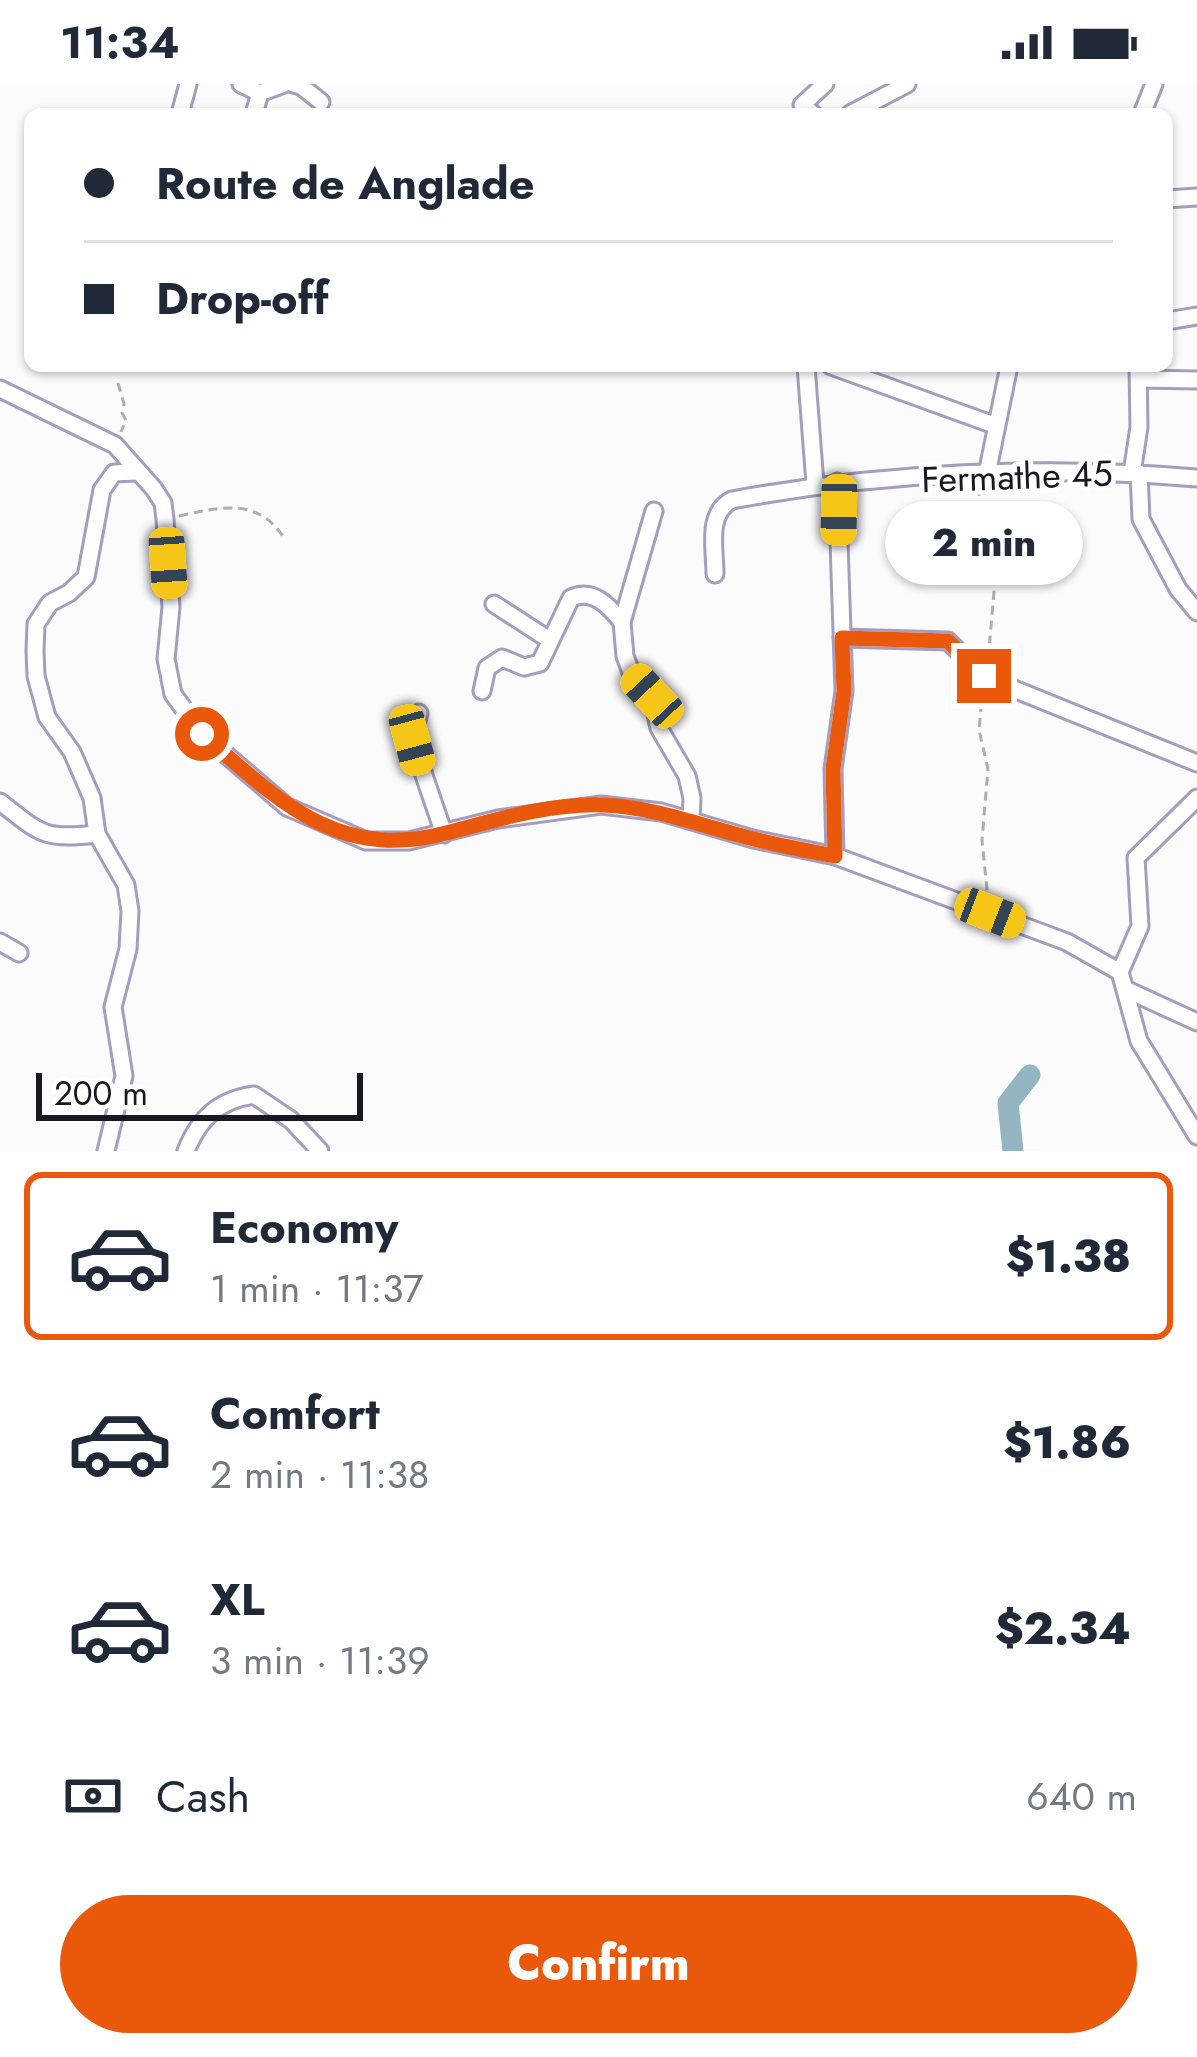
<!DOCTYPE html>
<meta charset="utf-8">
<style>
:root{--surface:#fff;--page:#f6f6f7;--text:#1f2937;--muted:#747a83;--line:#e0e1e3;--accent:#ea580c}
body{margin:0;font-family:Jost,sans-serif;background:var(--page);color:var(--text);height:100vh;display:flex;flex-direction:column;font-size:45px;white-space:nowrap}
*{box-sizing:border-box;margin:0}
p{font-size:39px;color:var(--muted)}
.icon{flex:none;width:66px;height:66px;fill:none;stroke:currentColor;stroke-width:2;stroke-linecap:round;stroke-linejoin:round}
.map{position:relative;height:1067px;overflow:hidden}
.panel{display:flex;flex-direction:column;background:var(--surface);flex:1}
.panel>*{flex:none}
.guide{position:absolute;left:24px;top:24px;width:1149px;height:264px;border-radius:18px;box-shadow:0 3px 9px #0004;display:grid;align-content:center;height:264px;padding:0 60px;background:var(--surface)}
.scale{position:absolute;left:36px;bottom:30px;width:327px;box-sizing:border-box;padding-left:12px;border:6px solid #1a1622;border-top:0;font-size:33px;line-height:42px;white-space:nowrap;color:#1a1622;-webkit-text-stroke:9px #fff;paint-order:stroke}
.end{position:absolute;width:54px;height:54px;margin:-27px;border:15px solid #ea580c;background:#fff;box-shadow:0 0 0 6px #fff}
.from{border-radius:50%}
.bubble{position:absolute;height:84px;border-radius:42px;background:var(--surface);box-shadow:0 3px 9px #0004;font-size:39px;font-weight:800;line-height:84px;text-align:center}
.car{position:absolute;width:36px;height:72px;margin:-36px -18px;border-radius:15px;box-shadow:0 0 9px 3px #0007;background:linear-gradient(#f5c518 24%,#345 0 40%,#f5c518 0 76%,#345 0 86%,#f5c518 0)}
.guide b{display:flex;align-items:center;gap:42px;height:114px;font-size:45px}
.guide b+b{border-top:3px solid var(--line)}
.guide i{width:30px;height:30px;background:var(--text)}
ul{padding:21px 0 0;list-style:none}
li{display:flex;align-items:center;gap:36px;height:168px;margin:0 24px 18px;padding:0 36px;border:6px solid transparent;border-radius:18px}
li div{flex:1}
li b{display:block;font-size:45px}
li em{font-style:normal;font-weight:800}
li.selected{border-color:var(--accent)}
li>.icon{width:108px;height:108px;stroke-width:1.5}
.pay{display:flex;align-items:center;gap:30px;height:132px;padding:0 60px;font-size:45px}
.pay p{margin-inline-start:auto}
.button{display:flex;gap:24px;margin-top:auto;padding:24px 60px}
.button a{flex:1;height:138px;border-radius:72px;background:var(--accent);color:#fff;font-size:48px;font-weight:800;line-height:138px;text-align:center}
.status{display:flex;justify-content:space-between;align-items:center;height:84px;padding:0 60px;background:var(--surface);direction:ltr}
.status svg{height:33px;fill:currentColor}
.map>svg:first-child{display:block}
</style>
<div class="status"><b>11:34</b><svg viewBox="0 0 49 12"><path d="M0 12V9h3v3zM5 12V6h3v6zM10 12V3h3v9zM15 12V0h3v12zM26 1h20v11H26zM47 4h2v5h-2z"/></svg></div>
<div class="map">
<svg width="1197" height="1067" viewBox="0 0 1197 1067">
<rect width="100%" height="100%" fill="#fafbfa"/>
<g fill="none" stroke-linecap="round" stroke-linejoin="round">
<path stroke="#92b5c1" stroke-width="21" d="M1013 1067 1008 1019 1030 991"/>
<defs>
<g id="minor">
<path d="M241 0 260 9 284 0"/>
<path d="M293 0 301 2 321 18"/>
<path d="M180 30 188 0"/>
<path d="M254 30 260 9"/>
<path d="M813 30 802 21 825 0"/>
<path d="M850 30 907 0"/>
<path d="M1142 30 1154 0"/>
<path d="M1167 115 1197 113"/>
<path d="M1167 237 1197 232"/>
<path d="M806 282 815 400"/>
<path d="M831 282 994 341"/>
<path d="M1139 295 1197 296"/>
<path d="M0 305 115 361 154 405 163 419 165 435 171 523 166 575 173 610 202 650 287 723 366 757H409L498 735 601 721 661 728 753 755 835 772 1067 858 1120 888 1139 957 1197 1052"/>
<path d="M1132 389 1139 343 1138 282"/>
<path d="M1139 389 1141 435 1178 505 1197 528"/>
<path d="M987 390 1009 282"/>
<path d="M654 427 622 538 625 572 632 591 652 612 659 644 687 692 692 714 691 736"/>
<path d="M715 490C715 465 706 429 732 416 883 388 1044 381 1197 394"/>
<path d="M494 520 548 555"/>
<path d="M842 554 948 557 984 593 1197 679"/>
<path d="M482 607 487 584 502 574 524 583 540 579 571 514C593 504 609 522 622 538"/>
<path d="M419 629 412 656 444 750"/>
<path d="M0 718C41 750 43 756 97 750"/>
<path d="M835 772 833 685 844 607 837 398"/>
<path d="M0 858 19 869"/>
<path d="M1120 888 1140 842 1136 774 1197 714"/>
<path d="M1125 905 1197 938"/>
<path d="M106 1067 124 992 113 923 128 865 130 827 126 801 97 750 92 714 72 668 47 633 36 592 35 567 36 540 50 519 69 509 86 493 102 406 114 389 135 388"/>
<path d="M186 1067C199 1034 219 1016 254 1011L291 1036 320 1067"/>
</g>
</defs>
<use href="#minor" stroke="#a59cbe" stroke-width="21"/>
<g stroke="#aeaeb1" stroke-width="3" stroke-dasharray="9 6" stroke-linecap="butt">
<path d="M118 299 124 320 122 329 126 336 121 348"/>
<path d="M978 403 994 508 988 577"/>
<path d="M179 432C221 423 258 413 284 454"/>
<path d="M983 604 979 646 988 685 982 756 988 815"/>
</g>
<use href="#minor" stroke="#fff" stroke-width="15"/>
</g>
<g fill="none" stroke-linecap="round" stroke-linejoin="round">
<path stroke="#ea580c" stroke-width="15" d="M202 650C280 718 339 779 450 748 499 735 553 719 603 721 656 723 704 743 754 755 781 762 808 767 835 772L833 685 844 607 842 554 948 557 984 592"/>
</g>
<g text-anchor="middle" stroke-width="10" stroke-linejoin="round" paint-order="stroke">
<g font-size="36" fill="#1a1622" stroke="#fff">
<text transform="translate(1017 392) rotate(-2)" y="13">Fermathe 45</text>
</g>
</g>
</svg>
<div class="scale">200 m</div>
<i class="end from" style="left:202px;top:650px"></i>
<i class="end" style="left:984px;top:592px"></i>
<div class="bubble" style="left:885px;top:417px;width:198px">2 min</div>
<i class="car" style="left:839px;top:426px;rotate:181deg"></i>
<i class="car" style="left:168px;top:479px;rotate:176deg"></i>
<i class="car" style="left:652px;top:612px;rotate:317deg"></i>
<i class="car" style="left:412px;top:656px;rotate:165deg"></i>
<i class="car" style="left:990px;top:829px;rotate:111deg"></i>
<div class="guide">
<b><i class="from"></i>Route de Anglade</b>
<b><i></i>Drop-off</b>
</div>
</div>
<section class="panel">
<ul>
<li class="selected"><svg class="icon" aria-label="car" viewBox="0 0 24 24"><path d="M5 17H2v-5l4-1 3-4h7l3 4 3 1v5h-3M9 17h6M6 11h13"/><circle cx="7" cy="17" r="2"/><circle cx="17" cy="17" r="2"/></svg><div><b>Economy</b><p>1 min · 11:37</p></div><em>$1.38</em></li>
<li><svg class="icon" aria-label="car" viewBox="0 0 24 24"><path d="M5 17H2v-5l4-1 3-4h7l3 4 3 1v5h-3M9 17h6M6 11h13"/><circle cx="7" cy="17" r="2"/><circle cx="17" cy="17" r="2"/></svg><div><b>Comfort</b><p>2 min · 11:38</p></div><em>$1.86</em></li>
<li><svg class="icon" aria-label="car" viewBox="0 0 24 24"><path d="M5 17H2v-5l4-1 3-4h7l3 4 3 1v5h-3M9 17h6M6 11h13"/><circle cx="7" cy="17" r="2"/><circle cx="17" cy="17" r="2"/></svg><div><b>XL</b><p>3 min · 11:39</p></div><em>$2.34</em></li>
</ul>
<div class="pay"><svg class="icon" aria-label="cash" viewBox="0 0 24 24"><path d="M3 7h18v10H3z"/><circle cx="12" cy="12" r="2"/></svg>Cash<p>640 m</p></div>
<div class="button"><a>Confirm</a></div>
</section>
